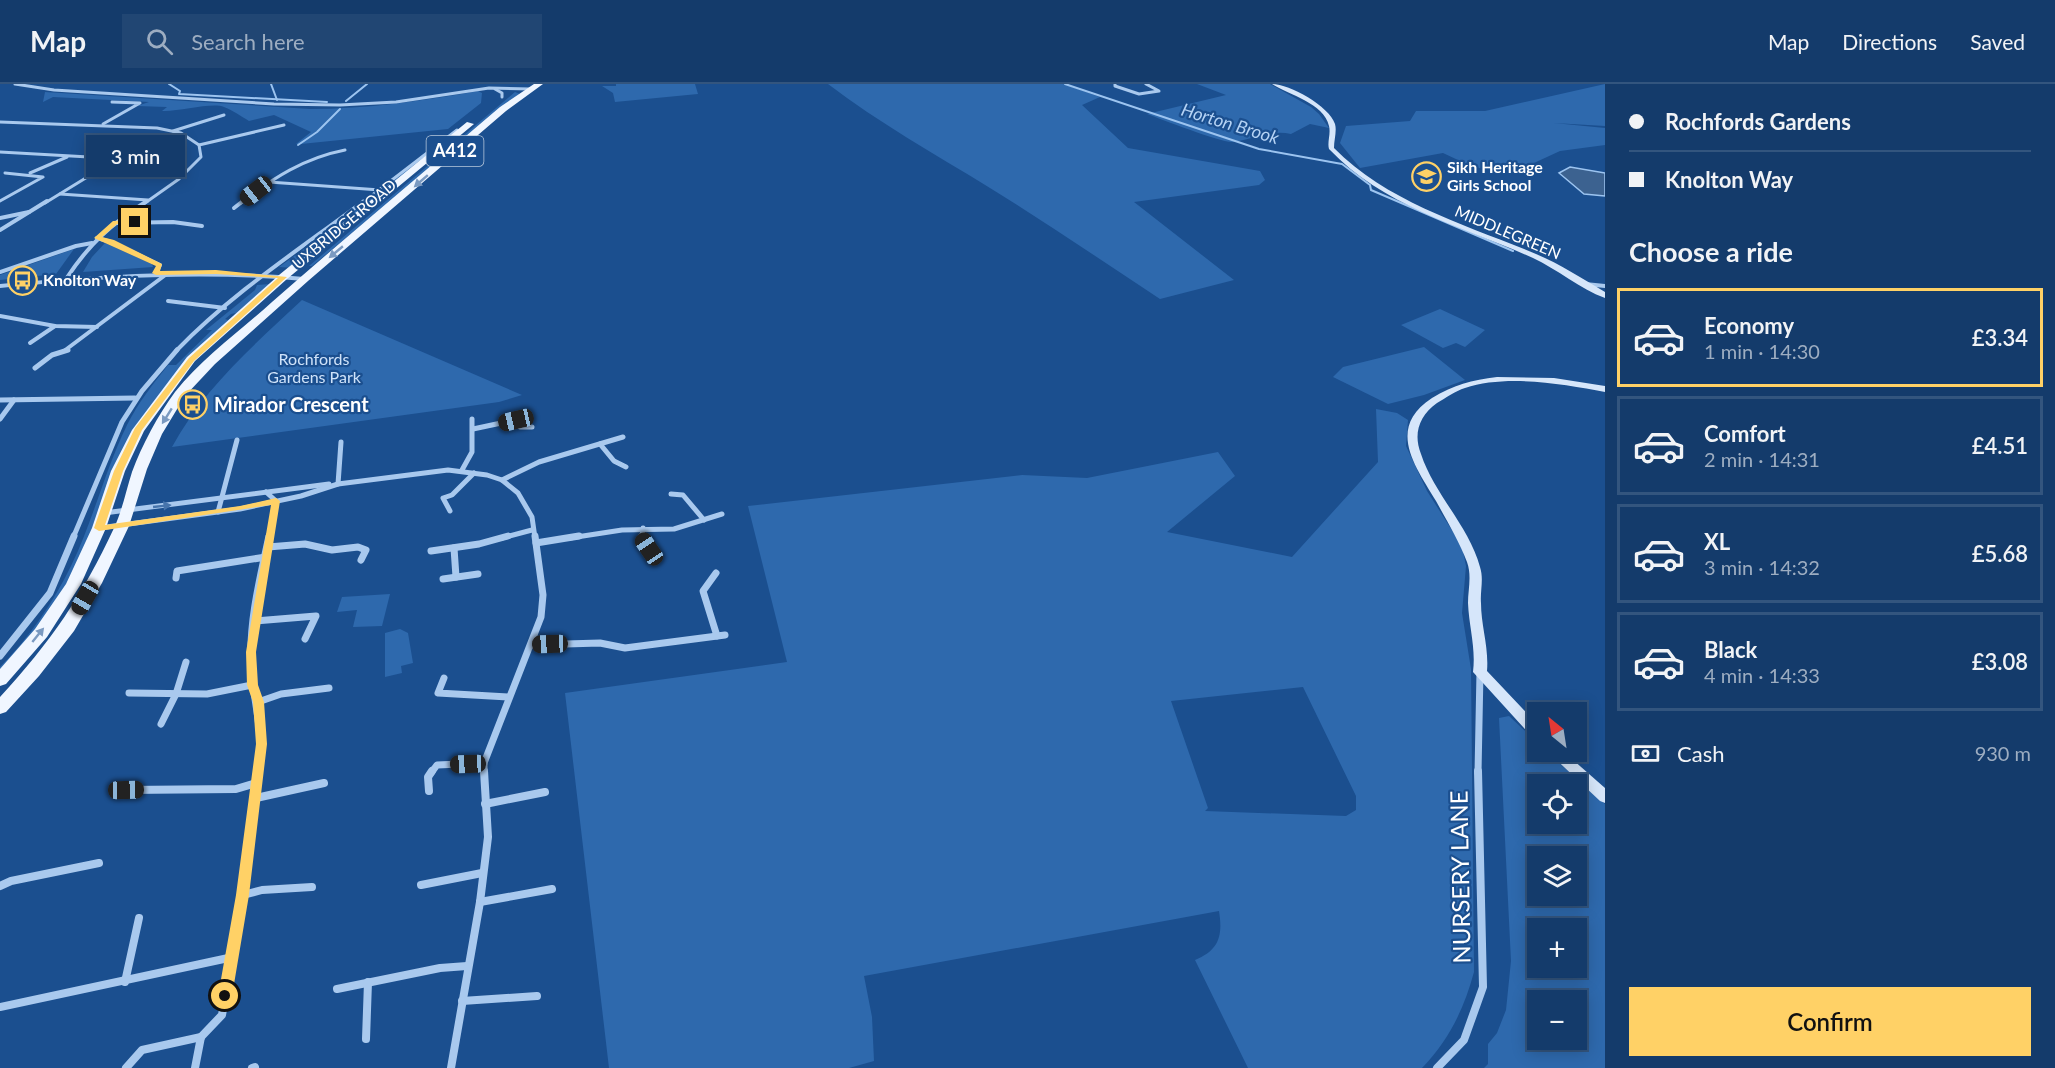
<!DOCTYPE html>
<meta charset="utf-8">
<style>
:root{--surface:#143b6b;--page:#214673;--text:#f1f3f6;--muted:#9dadc1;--line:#33557e;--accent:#ffd166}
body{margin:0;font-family:Lato,sans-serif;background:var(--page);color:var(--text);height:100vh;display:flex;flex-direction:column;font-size:22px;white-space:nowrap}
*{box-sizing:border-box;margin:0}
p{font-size:20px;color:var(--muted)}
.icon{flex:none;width:33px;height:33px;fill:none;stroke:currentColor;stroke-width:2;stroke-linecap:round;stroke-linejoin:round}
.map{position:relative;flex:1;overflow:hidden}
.panel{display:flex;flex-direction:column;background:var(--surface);width:450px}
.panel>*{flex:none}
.guide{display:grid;align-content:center;height:132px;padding:0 24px;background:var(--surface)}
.needle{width:39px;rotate:330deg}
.tools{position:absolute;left:1527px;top:618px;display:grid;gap:12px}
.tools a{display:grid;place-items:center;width:60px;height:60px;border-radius:0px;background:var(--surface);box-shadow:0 3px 15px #0003,0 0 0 2px var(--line);font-size:30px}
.end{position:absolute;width:27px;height:27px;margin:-14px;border:8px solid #ffd166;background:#111;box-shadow:0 0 0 3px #111}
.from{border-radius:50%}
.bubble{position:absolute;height:42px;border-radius:0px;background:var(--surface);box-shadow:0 3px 15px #0003,0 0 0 2px var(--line);font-size:20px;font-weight:600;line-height:42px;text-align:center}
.car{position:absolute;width:18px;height:36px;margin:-18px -9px;border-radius:8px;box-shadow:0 0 4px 2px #0007;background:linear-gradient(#222 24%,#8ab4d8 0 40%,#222 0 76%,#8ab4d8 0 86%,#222 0)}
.guide b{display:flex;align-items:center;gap:21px;height:57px;font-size:22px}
.guide b+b{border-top:2px solid var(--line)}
.guide i{width:15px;height:15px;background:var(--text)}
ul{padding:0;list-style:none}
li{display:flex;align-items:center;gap:18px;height:99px;margin:0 12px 9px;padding:0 12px;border:3px solid var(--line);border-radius:0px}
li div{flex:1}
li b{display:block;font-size:22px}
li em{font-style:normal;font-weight:600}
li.on{border-color:var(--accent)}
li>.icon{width:54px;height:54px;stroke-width:1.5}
h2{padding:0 24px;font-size:27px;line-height:72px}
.pay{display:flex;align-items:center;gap:15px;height:66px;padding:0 24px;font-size:22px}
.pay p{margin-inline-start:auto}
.button{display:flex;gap:12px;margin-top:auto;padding:12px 24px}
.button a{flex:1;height:69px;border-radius:0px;background:var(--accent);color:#111;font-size:24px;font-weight:600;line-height:69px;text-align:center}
header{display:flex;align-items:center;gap:36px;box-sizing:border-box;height:84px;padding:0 30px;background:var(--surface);border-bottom:2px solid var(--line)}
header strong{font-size:28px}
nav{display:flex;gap:33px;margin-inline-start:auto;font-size:21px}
.search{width:420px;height:54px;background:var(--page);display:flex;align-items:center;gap:15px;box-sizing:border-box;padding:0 21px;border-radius:0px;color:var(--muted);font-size:22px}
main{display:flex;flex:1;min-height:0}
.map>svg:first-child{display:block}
</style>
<header>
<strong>Map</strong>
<div class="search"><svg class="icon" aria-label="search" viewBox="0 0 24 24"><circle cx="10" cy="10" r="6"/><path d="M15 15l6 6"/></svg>Search here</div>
<nav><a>Map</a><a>Directions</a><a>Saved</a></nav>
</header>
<main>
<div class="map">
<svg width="1605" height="984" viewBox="0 0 1605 984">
<rect width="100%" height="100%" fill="#1b4f8f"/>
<g fill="#2e69ad" fill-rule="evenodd">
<path d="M616 0H695L698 10 615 18 613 9 602 2H616Z"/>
<path d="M828 0H1064L1100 13 1082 21 1128 64 1260 87 1265 96 1259 101 1134 118 1234 196 1160 215C1104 178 1048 140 990 104 935 70 879 39 828 0Z"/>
<path d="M1197 0H1270L1311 23 1319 30 1329 44 1310 40 1291 50C1271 45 1253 56 1232 58 1222 59 1161 35 1147 30L1226 11Z"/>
<path d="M1605 0V42L1554 39 1605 44V61L1560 67 1534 79 1491 86 1473 83 1443 69 1360 84 1340 59 1346 42 1410 37 1416 27H1485Z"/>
<path d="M478 7 482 9 481 19 448 45 301 60H296L311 48 274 31 249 37C241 32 232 26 224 23 212 18 179 28 162 27L167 23 137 22 149 18 53 13 43 18 45 8 310 25C367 25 422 17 478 7Z"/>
<path d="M515 8 520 10 312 182H309Z"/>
<path d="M454 47 295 184 279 183 336 142Z"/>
<path d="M105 159 152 180 153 183 83 188 92 173Z"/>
<path d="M74 165 56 190 0 196V191Z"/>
<path d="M270 200 236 229 231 230 225 235 228 236 164 306 68 498 47 532 0 588V583C29 554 53 519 71 482 93 437 105 386 127 341 138 319 153 300 168 281H176L212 246H206L255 206 257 201Z"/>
<path d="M302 216 522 311 499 318 172 363C203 305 255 260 302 216Z"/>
<path d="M1440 225 1485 246 1465 263 1456 259 1443 264 1401 241Z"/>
<path d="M1424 263 1465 296 1424 311 1388 320 1333 293 1343 283Z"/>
<path d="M1376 325 1397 329 1408 336 1406 362 1427 407 1462 462 1466 482 1462 529 1471 585 1474 888C1464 925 1449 956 1422 984H1248L1195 876C1219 866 1223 852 1219 827L864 892 872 933 874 977 849 984H609L565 609 787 578 748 422 1022 391 1087 394 1218 368 1235 392 1167 448 1292 473 1378 378ZM1303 603 1356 712V726L1346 732 1205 727 1208 724 1171 617Z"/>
<path d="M390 510 382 542 353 543 357 526 337 528 342 513Z"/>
<path d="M400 545 408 549 413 579 401 582 402 589 385 593V549Z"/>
<path d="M1509 632 1537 658 1538 668H1547L1605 720V984H1484L1488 980V960L1497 949 1506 926 1511 877 1499 634ZM1538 700H1576V740H1538ZM1538 772H1576V812H1538ZM1538 844H1576V884H1538ZM1538 916H1576V956H1538Z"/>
</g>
<path fill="#3c6290" stroke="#9cc4f0" stroke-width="1.5" d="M1570 83 1605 89V112L1584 110 1559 89Z"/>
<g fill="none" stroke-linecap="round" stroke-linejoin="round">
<g stroke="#9cc4f0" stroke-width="2">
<path d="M169 0 180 7 179 10 327 18"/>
<path d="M271 0 277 16"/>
<path d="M1065 0 1259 65 1342 80 1370 101 1371 106 1513 167"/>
<path d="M346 17 367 0"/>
<path d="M298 61 317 48 340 25"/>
</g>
<g stroke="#a9c9ee" stroke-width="3">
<path d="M15 0 54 6 274 20 340 21 396 18 489 4 530 5"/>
<path d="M1115 0V2L1139 10 1159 7 1146 0"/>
<path d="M495 5 502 9V13"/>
<path d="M0 38 157 44 181 49 199 61 201 73 179 95 145 119"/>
<path d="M103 40 140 19 112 18"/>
<path d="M173 47 224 31"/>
<path d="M199 61 284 41"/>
<path d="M0 68 89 73 99 75 103 79 102 84 45 119"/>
<path d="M30 89 67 73"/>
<path d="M269 98 380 106"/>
<path d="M60 110 148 116"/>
<path d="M0 117 43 93 5 89"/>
<path d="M241 119C273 94 304 74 345 66"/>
<path d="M362 119 457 46"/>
</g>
<g stroke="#a9c9ee" stroke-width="4">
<path d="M234 124 243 117"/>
<path d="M0 134 29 128"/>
<path d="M116 139 173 138 202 142"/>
<path d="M0 146 47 117"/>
<path d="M97 154 111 158 160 181 156 189"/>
<path d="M0 188 76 162 92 159"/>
<path d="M66 195C89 160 111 140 147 117"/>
<path d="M1585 200 1605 202"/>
<path d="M0 202C102 192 202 186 304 195"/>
<path d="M168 217 225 224"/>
<path d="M0 232 55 242 97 243"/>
<path d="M30 259 55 242"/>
<path d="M64 267 168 189"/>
<path d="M176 267C232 209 300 165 364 117"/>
</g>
<g stroke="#a9c9ee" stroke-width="5">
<path d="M35 284 52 271 68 266"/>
<path d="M0 316 135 314"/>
<path d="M0 335 14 316"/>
<path d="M473 345 515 336 520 343H532"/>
<path d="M600 360 614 377 626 383"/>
<path d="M462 386 472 368V335"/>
<path d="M502 396 539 378 623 353"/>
<path d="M338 400 341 358"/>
<path d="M266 408 276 417 269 454"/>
<path d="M671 410 683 411 704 436"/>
<path d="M450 427 443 414 452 411 474 389"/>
<path d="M218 428 237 356"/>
<path d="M104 429 329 400"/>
<path d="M99 444 240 425 301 412 338 400 448 386 487 391 502 396 518 409 532 433 535 454"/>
<path d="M73 454 122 338 142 307 177 266"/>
<path d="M502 454 532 446"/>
<path d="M570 454 622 446 674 445 722 430"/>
<path d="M642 454 643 444"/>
</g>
<g stroke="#a9c9ee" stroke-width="7">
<path d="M642 452 656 476"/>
<path d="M536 459 579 452"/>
<path d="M268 463 305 460 332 466 358 463 366 466 361 476"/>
<path d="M454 464 456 493"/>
<path d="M431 467 479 460 508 452"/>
<path d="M716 489 703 507 717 552"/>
<path d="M176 494 177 487 266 473"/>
<path d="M443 495 478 490"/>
<path d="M255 537 316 532 305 555"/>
<path d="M531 561 600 559 625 564 725 551"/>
<path d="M0 572 50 509 74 452"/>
<path d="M444 594 438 609 508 613"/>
<path d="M129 609 207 610 252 601"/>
<path d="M258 618 281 610 329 604"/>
<path d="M161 640 176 610 186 578"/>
<path d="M258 689C265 647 253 620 251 580 249 537 260 494 269 452"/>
<path d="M431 689 437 681 484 679"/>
<path d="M484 689V679L541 533 543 511 535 452"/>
<path d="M1478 689 1480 588"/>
</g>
<g stroke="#a9c9ee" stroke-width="8">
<path d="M126 706 236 705 256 699"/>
<path d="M429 707 428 693 432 687"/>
<path d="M256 714 324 699"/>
<path d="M485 720 545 708"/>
<path d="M421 801 482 789"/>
<path d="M0 802 11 797 99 779"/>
<path d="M243 811 262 806 312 803"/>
<path d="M480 818 552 805"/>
<path d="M125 898 139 834"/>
<path d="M337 905 440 884 467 882"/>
<path d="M462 917 537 912"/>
<path d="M0 923 233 873"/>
<path d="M366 955 368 898"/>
<path d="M126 984 142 966 201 953"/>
<path d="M195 984 201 953 222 931 236 853 258 687"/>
<path d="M252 984 255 983"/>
<path d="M451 984 480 818 488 753 484 687"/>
<path d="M1437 984 1464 956 1483 903 1478 687"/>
</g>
<g fill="#d6e6fa" fill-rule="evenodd">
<path d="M1272 0C1290 0 1329 22 1335 40 1337 47 1334 56 1334 64 1388 119 1467 141 1536 170 1560 180 1583 195 1605 208V214C1580 205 1557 185 1533 174 1462 142 1384 123 1329 65 1327 58 1331 50 1329 42 1324 19 1289 11 1272 0Z"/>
<path d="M1497 293 1554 294 1605 302V308C1564 300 1506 290 1465 304 1455 307 1446 314 1437 319 1419 332 1413 350 1421 370 1434 410 1469 442 1480 483 1484 495 1480 507 1481 519 1481 542 1489 563 1487 587L1538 641V655L1533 654 1473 588C1476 564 1469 543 1468 519 1468 506 1472 492 1467 478 1459 457 1447 437 1436 417 1415 382 1386 344 1432 314 1453 301 1472 296 1497 293Z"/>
<path d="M1548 668H1564L1605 704V719L1600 717Z"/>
</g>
<g fill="#f0f6ff" fill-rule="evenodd">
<path d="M534 0H543L506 27 308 197 215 280 185 312 162 350 147 385 129 442 102 499 74 547 39 592 6 628 0 630V613C50 559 83 511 114 444 122 427 126 407 132 388 142 361 158 331 175 308 202 274 240 247 272 218 347 152 424 88 500 23Z"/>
<path d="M467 38 474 40 287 195 195 277 144 347 125 387 106 444 81 500 47 553 6 600 0 602V585L35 545 66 500 92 444 111 387 132 346 187 273 279 191Z"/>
</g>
</g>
<defs><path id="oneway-solid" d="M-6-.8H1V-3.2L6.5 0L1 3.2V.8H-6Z" transform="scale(1.5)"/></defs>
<g fill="#7b9ac1">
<use href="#oneway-solid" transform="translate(421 97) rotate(139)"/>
<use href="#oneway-solid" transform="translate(336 168) rotate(140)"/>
<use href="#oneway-solid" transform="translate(167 332) rotate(122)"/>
<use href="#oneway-solid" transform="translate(38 551) rotate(-51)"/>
</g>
<use fill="#4674ac" href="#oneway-solid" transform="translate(162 422) rotate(-6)"/>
<path fill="#ffd166" d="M135 136 137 140H117L102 153 114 156 162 180 160 187 216 186 287 193 194 277 142 346 123 387 105 441 240 422 276 414 280 417 256 568 258 601 264 618 267 660 249 811 232 912 230 916 225 918 220 916 218 912 236 811 256 660 253 618 247 601 246 568 271 421 99 447 94 444 114 387 135 344 189 274 278 194 216 190 156 191 152 189 156 182 94 154 113 137Z"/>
<defs>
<symbol id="school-ring" viewBox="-11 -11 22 22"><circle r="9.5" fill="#1b4f8f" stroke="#ffd166" stroke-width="1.5"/><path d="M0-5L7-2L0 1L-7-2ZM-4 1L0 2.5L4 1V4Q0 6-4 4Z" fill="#ffd166"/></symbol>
<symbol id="bus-ring" viewBox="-11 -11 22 22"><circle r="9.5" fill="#1b4f8f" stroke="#ffd166" stroke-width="1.5"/><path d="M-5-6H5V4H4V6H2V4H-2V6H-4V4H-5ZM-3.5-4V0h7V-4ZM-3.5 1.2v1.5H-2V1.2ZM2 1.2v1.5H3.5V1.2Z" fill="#ffd166"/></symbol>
</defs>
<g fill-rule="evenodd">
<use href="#school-ring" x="1410" y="76" width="33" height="33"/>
<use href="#bus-ring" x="6" y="180" width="33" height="33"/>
<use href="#bus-ring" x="176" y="304" width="33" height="33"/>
</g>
<g text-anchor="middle" stroke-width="4.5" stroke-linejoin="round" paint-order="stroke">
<g font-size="16" font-weight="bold" fill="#fff" stroke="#1b4f8f" text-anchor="start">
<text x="1447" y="89">Sikh Heritage<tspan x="1447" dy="18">Girls School</tspan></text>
<text x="43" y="202">Knolton Way</text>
</g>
<g font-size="16" fill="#fff" stroke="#1b4f8f">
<text transform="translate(344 140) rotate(-40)" y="6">UXBRIDGE ROAD</text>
<text transform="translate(1508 148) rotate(23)" y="6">MIDDLEGREEN</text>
</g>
<g font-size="16" fill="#cfe3fa" stroke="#1b4f8f">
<text x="314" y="281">Rochfords<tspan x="314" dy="18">Gardens Park</tspan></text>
</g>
<g font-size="18" font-style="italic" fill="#b5d3f5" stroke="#1b4f8f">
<text transform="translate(1230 40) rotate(17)" y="6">Horton Brook</text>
</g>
<rect fill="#1b4f8f" stroke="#bbcadd" stroke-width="1.5" x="426.5" y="52" width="57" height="30" rx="4.5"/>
<g font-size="18" font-weight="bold" fill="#fff">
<text x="455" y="73">A412</text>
</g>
<g font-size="20" font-weight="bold" fill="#fff" stroke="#1b4f8f" text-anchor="start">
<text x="214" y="328">Mirador Crescent</text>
</g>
<g font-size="24" fill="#fff" stroke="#1b4f8f">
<text transform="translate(1461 793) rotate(-91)" y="8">NURSERY LANE</text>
</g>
</g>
</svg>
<div class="tools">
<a><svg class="needle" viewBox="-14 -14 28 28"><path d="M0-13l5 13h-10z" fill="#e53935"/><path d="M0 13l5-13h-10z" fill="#9dadc1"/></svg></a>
<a><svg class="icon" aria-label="locate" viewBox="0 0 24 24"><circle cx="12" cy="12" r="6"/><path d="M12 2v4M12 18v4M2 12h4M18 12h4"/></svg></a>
<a><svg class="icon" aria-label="layers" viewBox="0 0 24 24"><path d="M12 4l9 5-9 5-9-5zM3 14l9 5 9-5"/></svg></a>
<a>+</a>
<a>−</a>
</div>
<i class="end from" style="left:225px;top:912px"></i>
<i class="end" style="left:135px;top:138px"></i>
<div class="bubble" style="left:86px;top:51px;width:99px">3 min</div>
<i class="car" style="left:256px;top:107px;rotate:232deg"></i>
<i class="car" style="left:516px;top:336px;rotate:257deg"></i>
<i class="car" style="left:649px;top:465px;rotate:326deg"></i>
<i class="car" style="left:85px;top:514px;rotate:210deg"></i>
<i class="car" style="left:550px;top:560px;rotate:268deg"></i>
<i class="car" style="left:468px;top:680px;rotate:268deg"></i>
<i class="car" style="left:126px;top:706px;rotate:89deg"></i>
</div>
<section class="panel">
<div class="guide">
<b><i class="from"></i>Rochfords Gardens</b>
<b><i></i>Knolton Way</b>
</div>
<h2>Choose a ride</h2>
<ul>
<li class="on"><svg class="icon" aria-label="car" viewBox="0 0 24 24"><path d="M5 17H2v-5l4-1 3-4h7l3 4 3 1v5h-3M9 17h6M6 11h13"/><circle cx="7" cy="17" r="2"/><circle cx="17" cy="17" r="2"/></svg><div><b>Economy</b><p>1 min · 14:30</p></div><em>£3.34</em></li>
<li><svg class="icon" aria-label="car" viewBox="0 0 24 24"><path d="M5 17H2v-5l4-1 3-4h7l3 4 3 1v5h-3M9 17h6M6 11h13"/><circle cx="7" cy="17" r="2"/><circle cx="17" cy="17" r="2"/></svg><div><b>Comfort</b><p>2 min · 14:31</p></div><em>£4.51</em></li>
<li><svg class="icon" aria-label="car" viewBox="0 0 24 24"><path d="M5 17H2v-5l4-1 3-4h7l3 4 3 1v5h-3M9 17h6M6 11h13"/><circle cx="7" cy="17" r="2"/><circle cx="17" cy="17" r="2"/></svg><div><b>XL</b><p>3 min · 14:32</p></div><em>£5.68</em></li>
<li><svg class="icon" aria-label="car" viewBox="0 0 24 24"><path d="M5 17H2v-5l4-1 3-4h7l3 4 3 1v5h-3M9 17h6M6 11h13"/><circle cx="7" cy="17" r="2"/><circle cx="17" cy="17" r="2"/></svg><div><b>Black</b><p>4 min · 14:33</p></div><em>£3.08</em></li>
</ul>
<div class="pay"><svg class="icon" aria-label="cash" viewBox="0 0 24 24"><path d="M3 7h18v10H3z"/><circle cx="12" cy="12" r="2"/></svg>Cash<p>930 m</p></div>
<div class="button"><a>Confirm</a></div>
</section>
</main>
